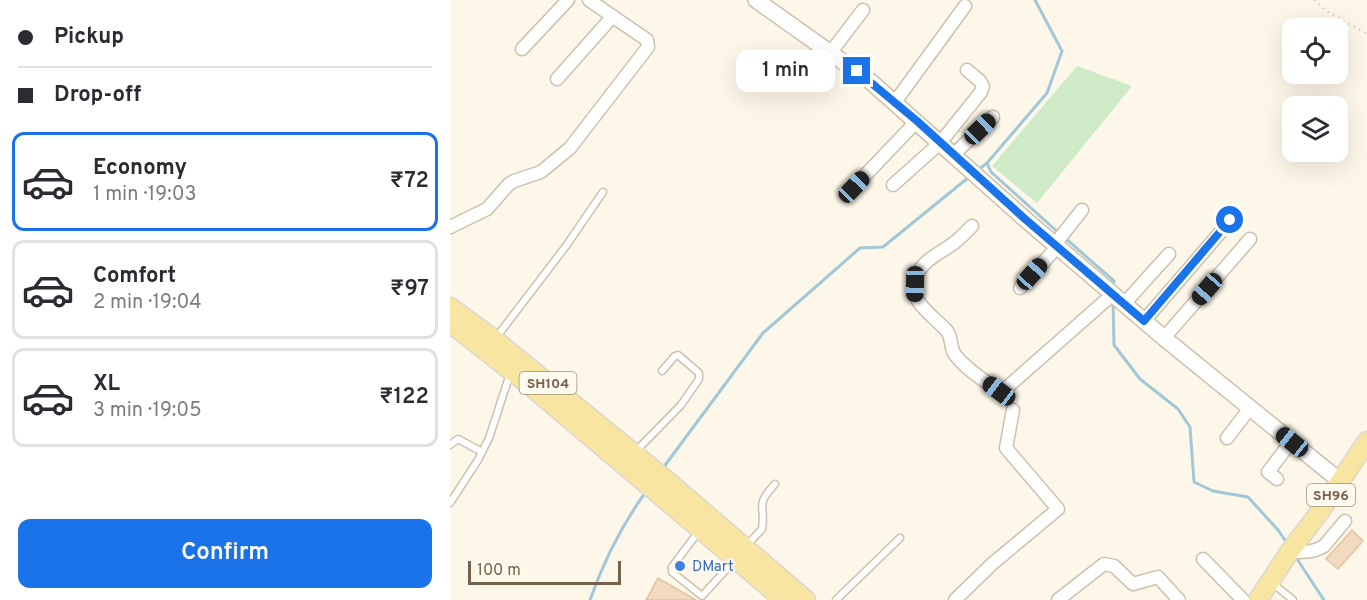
<!DOCTYPE html>
<meta charset="utf-8">
<style>
:root{--surface:#fff;--page:#f7f7f7;--text:#2b2b33;--muted:#7c7c81;--line:#e1e1e2;--accent:#1a73e8}
body{margin:0;font-family:Overpass,sans-serif;background:var(--page);color:var(--text);height:100vh;display:flex;flex-direction:column;font-size:22px;white-space:nowrap}
*{box-sizing:border-box;margin:0}
p{font-size:20px;color:var(--muted)}
.icon{flex:none;width:33px;height:33px;fill:none;stroke:currentColor;stroke-width:2;stroke-linecap:round;stroke-linejoin:round}
.map{position:relative;flex:1;overflow:hidden}
.details{display:flex;flex-direction:column;background:var(--surface);width:450px}
.details>*{flex:none}
.top-card{display:grid;align-content:center;height:132px;padding:0 18px;background:var(--surface)}
.buttons{position:absolute;left:832px;top:18px;display:grid;gap:12px}
.buttons a{display:grid;place-items:center;width:66px;height:66px;border-radius:12px;background:var(--surface);box-shadow:0 6px 24px #0002;font-size:30px}
.scale{position:absolute;left:18px;bottom:15px;width:153px;box-sizing:border-box;padding-left:6px;border:3px solid #76614c;border-top:0;font-size:16px;line-height:21px;white-space:nowrap;color:#76614c;-webkit-text-stroke:4px #fffaee;paint-order:stroke}
.end{position:absolute;width:27px;height:27px;margin:-14px;border:8px solid #1a73e8;background:#fff;box-shadow:0 0 0 3px #fff}
.from{border-radius:50%}
.bubble{position:absolute;height:42px;border-radius:12px;background:var(--surface);box-shadow:0 6px 24px #0002;font-size:20px;font-weight:600;line-height:42px;text-align:center}
.car{position:absolute;width:18px;height:36px;margin:-18px -9px;border-radius:8px;box-shadow:0 0 4px 2px #0007;background:linear-gradient(#222 24%,#8ab4d8 0 40%,#222 0 76%,#8ab4d8 0 86%,#222 0)}
.top-card b{display:flex;align-items:center;gap:21px;height:57px;font-size:22px}
.top-card b+b{border-top:2px solid var(--line)}
.top-card i{width:15px;height:15px;background:var(--text)}
ul{padding:0;list-style:none}
li{display:flex;align-items:center;gap:18px;height:99px;margin:0 12px 9px;padding:0 6px;border:3px solid var(--line);border-radius:12px}
li div{flex:1}
li b{display:block;font-size:22px}
li em{font-style:normal;font-weight:600}
li.current{border-color:var(--accent)}
li>.icon{width:54px;height:54px;stroke-width:1.5}
.button{display:flex;gap:12px;margin-top:auto;padding:12px 18px}
.button a{flex:1;height:69px;border-radius:12px;background:var(--accent);color:#fff;font-size:24px;font-weight:600;line-height:69px;text-align:center}
main{display:flex;flex:1;min-height:0}
.map>svg:first-child{display:block}
</style>
<main>
<section class="details">
<div class="top-card">
<b><i class="from"></i>Pickup</b>
<b><i></i>Drop-off</b>
</div>
<ul>
<li class="current"><svg class="icon" aria-label="car" viewBox="0 0 24 24"><path d="M5 17H2v-5l4-1 3-4h7l3 4 3 1v5h-3M9 17h6M6 11h13"/><circle cx="7" cy="17" r="2"/><circle cx="17" cy="17" r="2"/></svg><div><b>Economy</b><p>1 min · 19:03</p></div><em>₹72</em></li>
<li><svg class="icon" aria-label="car" viewBox="0 0 24 24"><path d="M5 17H2v-5l4-1 3-4h7l3 4 3 1v5h-3M9 17h6M6 11h13"/><circle cx="7" cy="17" r="2"/><circle cx="17" cy="17" r="2"/></svg><div><b>Comfort</b><p>2 min · 19:04</p></div><em>₹97</em></li>
<li><svg class="icon" aria-label="car" viewBox="0 0 24 24"><path d="M5 17H2v-5l4-1 3-4h7l3 4 3 1v5h-3M9 17h6M6 11h13"/><circle cx="7" cy="17" r="2"/><circle cx="17" cy="17" r="2"/></svg><div><b>XL</b><p>3 min · 19:05</p></div><em>₹122</em></li>
</ul>
<div class="button"><a>Confirm</a></div>
</section>
<div class="map">
<svg width="917" height="600" viewBox="0 0 917 600">
<rect width="100%" height="100%" fill="#fcf7e8"/>
<path fill="#cfeac6" d="M627 66 682 86 587 203 542 166Z"/>
<g fill="none" stroke-linecap="round" stroke-linejoin="round">
<g stroke="#a2c7d7" stroke-width="3">
<path d="M585 0 612 51 597 93 537 163 541 172 610 234"/>
<path d="M527 171 537 163"/>
<path d="M615 238 664 281 663 288"/>
<path d="M663 300 664 345 690 379 728 409 740 427 744 482 763 491 798 497 828 530 837 543"/>
<path d="M213 468 313 333 410 248 433 247 519 177"/>
<path d="M845 556 874 600"/>
<path d="M140 600C153 563 172 525 195 493"/>
</g>
</g>
<g fill="#f1dac0" stroke="#e3c4a0" stroke-width="1.5">
<path d="M902 530 913 541 888 569 876 559Z"/>
<path d="M208 578 246 600H196Z"/>
</g>
<g fill="none" stroke-linecap="round" stroke-linejoin="round">
<defs>
<g id="service">
<path d="M45 339 116 246 153 192"/>
<path d="M0 445 8 439 32 452"/>
<path d="M184 453 231 405 249 379V373L228 355 225 356 212 371"/>
<path d="M0 503 28 460 39 438 60 374"/>
<path d="M249 531 222 567V572L252 596 284 561"/>
<path d="M295 547 312 529C316 504 304 507 325 484"/>
<path d="M821 582 843 600"/>
<path d="M386 600 450 538"/>
</g>
<g id="minor">
<path d="M72 49 118 0"/>
<path d="M381 52 413 10"/>
<path d="M107 79 163 16"/>
<path d="M445 102 515 6"/>
<path d="M503 155 543 117"/>
<path d="M443 185 490 143 531 92 533 86 530 81 517 70"/>
<path d="M404 187 467 121"/>
<path d="M522 226C515 233 509 240 501 245 490 253 476 259 469 271 452 299 481 313 497 331 503 339 499 348 506 356 517 370 535 381 549 391H553L663 294"/>
<path d="M0 227 37 209 59 184 64 181 91 172 120 148 198 47 197 40 139 0"/>
<path d="M605 244 632 210"/>
<path d="M570 288 608 246"/>
<path d="M674 304 719 254"/>
<path d="M694 321 781 220"/>
<path d="M714 338 800 239"/>
<path d="M777 438 800 408"/>
<path d="M827 479 818 472 841 442"/>
<path d="M840 552C852 552 863 553 874 546L895 521"/>
<path d="M753 559 793 600"/>
<path d="M505 600 542 564 608 509 556 448 563 410"/>
<path d="M608 600 654 564 664 566 683 584 708 577 729 600"/>
</g>
<path id="tertiary" d="M306 0 420 81 575 219 714 338 890 481"/>
<g id="primary">
<path d="M0 307 45 340 220 483 356 600"/>
<path d="M0 323 79 385 334 600"/>
<path d="M808 600 840 551 871 510 917 441"/>
</g>
</defs>
<use href="#service" stroke="#cec0ae" stroke-width="9"/>
<use href="#minor" stroke="#cec0ae" stroke-width="15"/>
<use href="#tertiary" stroke="#cec0ae" stroke-width="18"/>
<use href="#primary" stroke="#dbd6d0" stroke-width="21"/>
<path stroke="#d6bea2" stroke-width="1.5" stroke-dasharray="1.5 4.5" stroke-linecap="butt" d="M864 0 878 12 917 34"/>
<use href="#service" stroke="#fff" stroke-width="6"/>
<use href="#minor" stroke="#fff" stroke-width="12"/>
<use href="#tertiary" stroke="#fff" stroke-width="15"/>
<use href="#primary" stroke="#f9e5a2" stroke-width="18"/>
</g>
<g fill="none" stroke-linecap="round" stroke-linejoin="round">
<path stroke="#1a73e8" stroke-width="8" d="M407 71 467 121 575 219 694 321 780 220"/>
</g>
<circle fill="#3f7fe0" stroke="#fffaee" stroke-width="2" cx="230" cy="566" r="6"/>
<g text-anchor="middle" stroke-width="4.5" stroke-linejoin="round" paint-order="stroke">
<g fill="#fffaee" stroke="#9f8f7d" stroke-width="1.5">
<rect x="69.5" y="372" width="57" height="22" rx="4.5"/>
<rect x="857" y="484" width="48" height="22" rx="4.5"/>
</g>
<g font-size="14" font-weight="bold" fill="#76614c">
<text x="98" y="388">SH104</text>
<text x="881" y="500">SH96</text>
</g>
<g font-size="15" fill="#366cbe" stroke="#fffaee" text-anchor="start">
<text x="242" y="571">DMart</text>
</g>
</g>
</svg>
<div class="buttons">
<a><svg class="icon" aria-label="locate" viewBox="0 0 24 24"><circle cx="12" cy="12" r="6"/><path d="M12 2v4M12 18v4M2 12h4M18 12h4"/></svg></a>
<a><svg class="icon" aria-label="layers" viewBox="0 0 24 24"><path d="M12 4l9 5-9 5-9-5zM3 14l9 5 9-5"/></svg></a>
</div>
<div class="scale">100 m</div>
<i class="end from" style="left:780px;top:220px"></i>
<i class="end" style="left:407px;top:71px"></i>
<div class="bubble" style="left:286px;top:50px;width:99px">1 min</div>
<i class="car" style="left:530px;top:129px;rotate:46deg"></i>
<i class="car" style="left:404px;top:187px;rotate:44deg"></i>
<i class="car" style="left:582px;top:274px;rotate:42deg"></i>
<i class="car" style="left:465px;top:284px;rotate:181deg"></i>
<i class="car" style="left:757px;top:289px;rotate:221deg"></i>
<i class="car" style="left:549px;top:391px;rotate:307deg"></i>
<i class="car" style="left:842px;top:442px;rotate:309deg"></i>
</div>
</main>
